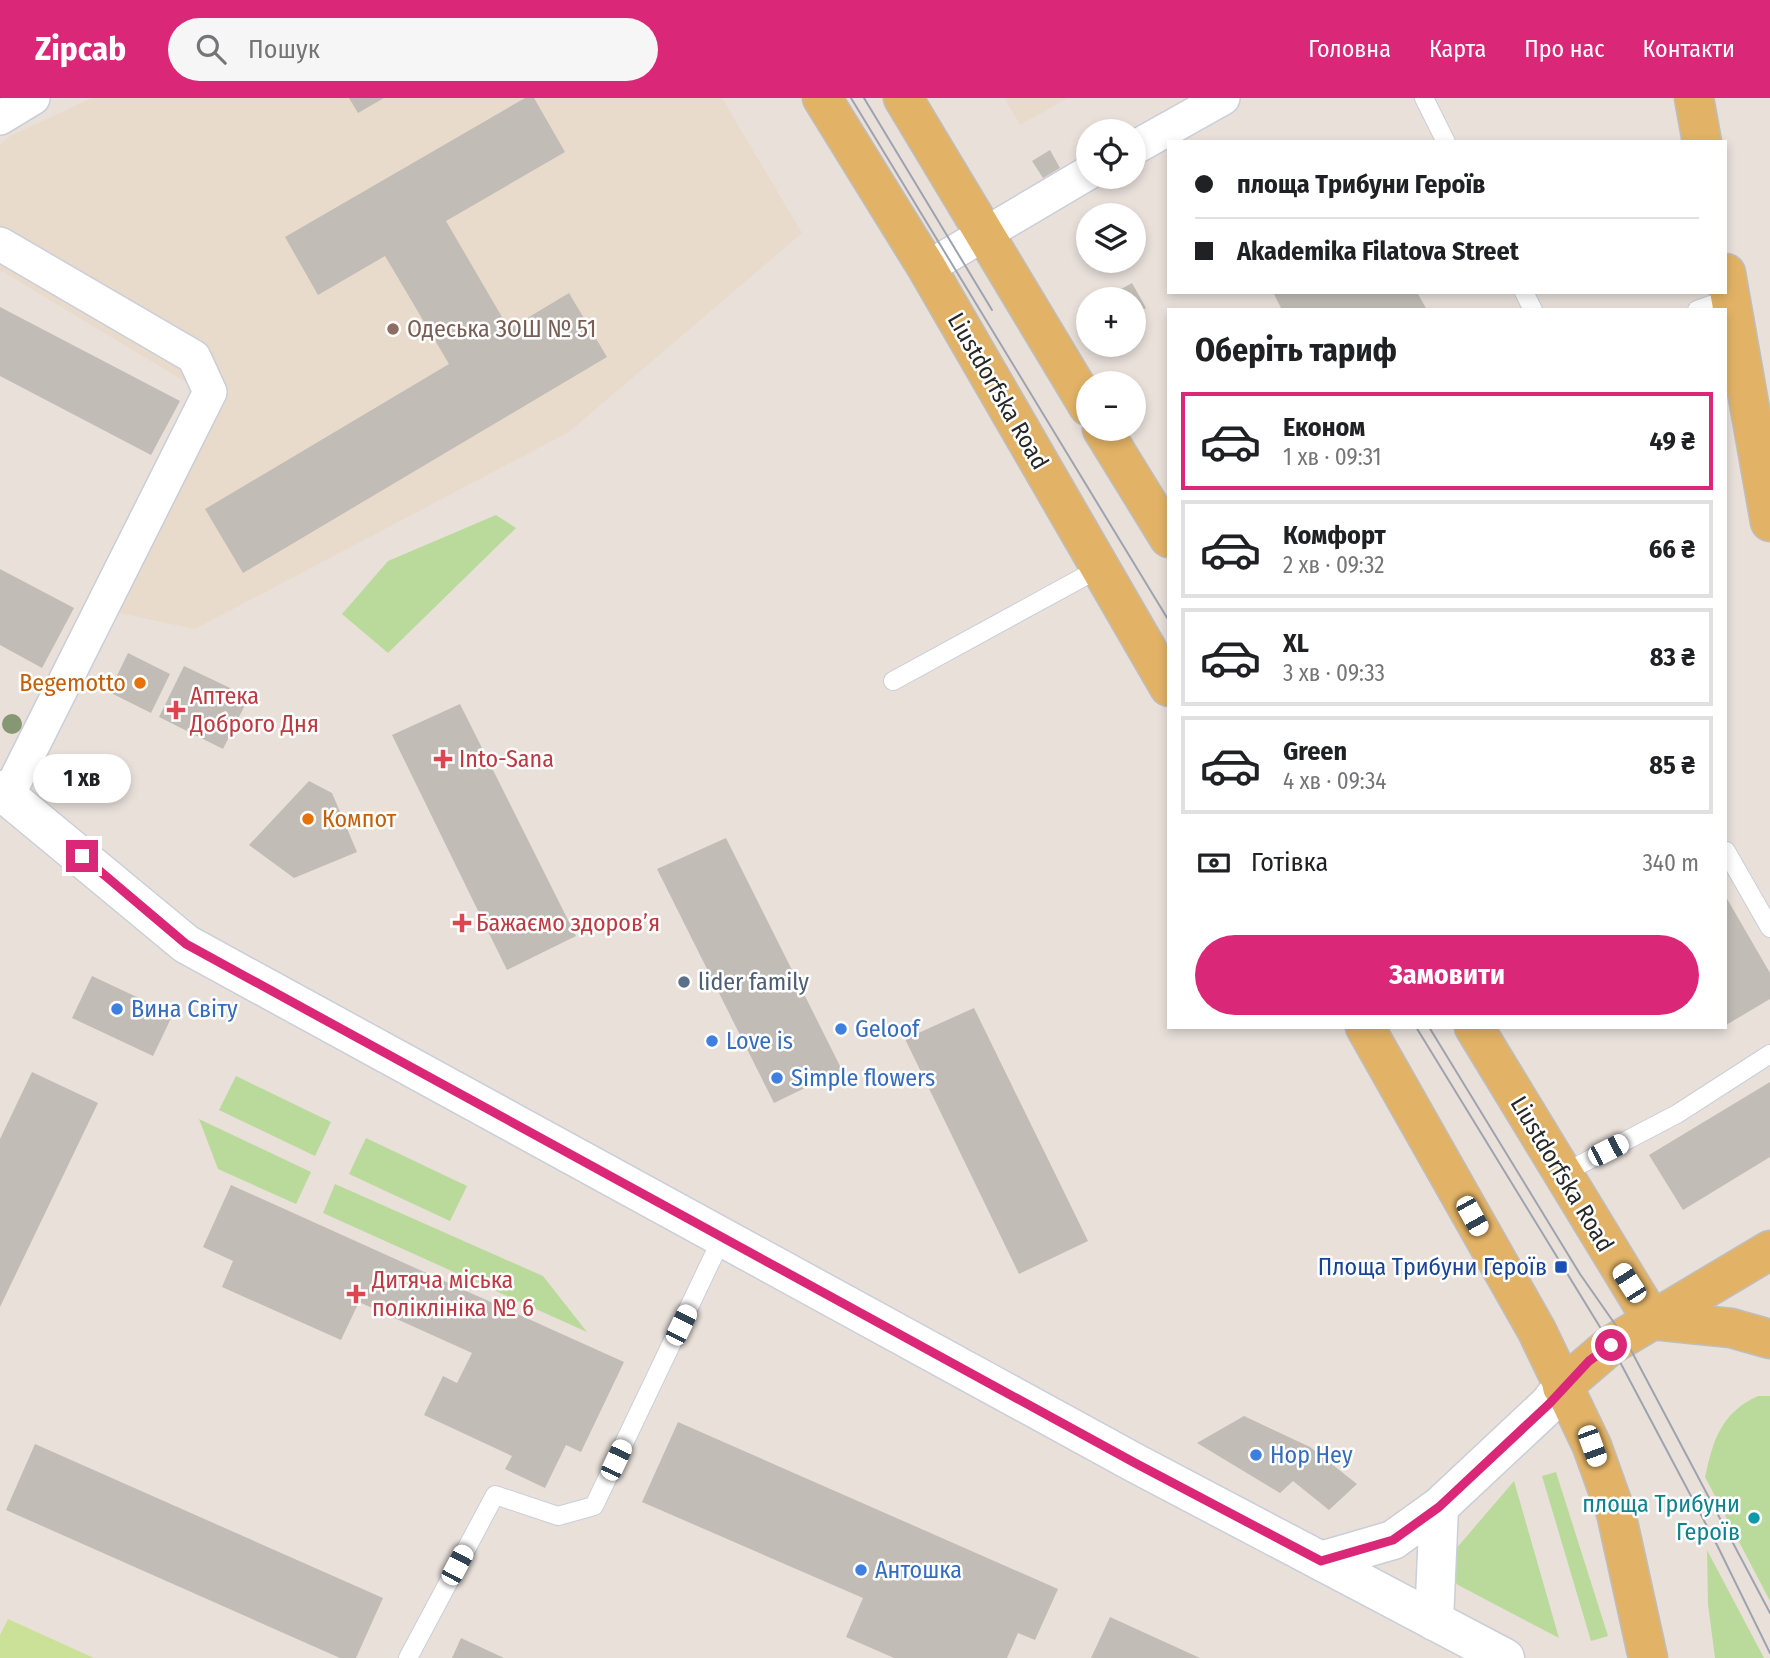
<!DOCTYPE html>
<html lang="uk">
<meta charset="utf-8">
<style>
:root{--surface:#fff;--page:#f6f6f6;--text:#202124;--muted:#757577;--line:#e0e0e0;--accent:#db2777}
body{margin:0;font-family:"Fira Sans Condensed",sans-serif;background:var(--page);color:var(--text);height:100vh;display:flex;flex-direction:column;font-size:26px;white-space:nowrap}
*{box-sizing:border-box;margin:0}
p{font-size:23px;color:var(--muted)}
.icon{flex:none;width:38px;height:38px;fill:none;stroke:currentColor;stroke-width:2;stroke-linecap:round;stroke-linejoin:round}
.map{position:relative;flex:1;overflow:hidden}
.side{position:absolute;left:1167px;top:210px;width:560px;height:721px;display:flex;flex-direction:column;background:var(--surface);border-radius:0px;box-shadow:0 4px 10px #0003}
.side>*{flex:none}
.banner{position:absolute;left:1167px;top:42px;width:560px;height:154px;border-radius:0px;box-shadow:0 4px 10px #0003;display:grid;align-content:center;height:154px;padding:0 28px;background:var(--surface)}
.fabs{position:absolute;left:1076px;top:21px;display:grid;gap:14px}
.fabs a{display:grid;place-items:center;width:70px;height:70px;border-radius:50%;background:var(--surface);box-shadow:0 4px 10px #0003;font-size:35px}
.end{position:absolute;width:32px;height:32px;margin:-16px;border:9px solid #db2777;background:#fff;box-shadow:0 0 0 4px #fff}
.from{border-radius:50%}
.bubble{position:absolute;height:49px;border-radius:24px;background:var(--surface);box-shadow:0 4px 10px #0003;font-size:23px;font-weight:700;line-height:49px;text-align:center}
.car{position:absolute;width:21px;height:42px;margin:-21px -10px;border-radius:9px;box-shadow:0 0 5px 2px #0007;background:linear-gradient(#fff 24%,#345 0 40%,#fff 0 76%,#345 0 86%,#fff 0)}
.banner b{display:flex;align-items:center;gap:24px;height:66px;font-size:26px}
.banner b+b{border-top:2px solid var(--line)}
.banner i{width:18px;height:18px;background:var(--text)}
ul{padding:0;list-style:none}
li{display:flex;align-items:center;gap:21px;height:98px;margin:0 14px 10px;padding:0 14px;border:4px solid var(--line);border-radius:0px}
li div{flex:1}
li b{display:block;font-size:26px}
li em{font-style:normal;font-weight:700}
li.active{border-color:var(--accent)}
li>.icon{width:63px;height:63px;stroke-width:1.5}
h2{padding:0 28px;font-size:32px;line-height:84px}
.pay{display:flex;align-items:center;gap:18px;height:77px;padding:0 28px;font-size:26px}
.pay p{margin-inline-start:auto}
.button{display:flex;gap:14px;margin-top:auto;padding:14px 28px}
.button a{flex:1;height:80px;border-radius:42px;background:var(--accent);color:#fff;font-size:28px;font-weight:700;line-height:80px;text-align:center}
header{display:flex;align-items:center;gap:42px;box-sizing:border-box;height:98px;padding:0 35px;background:var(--accent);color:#fff}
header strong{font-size:33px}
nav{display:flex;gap:38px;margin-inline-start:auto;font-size:24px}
.search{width:490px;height:63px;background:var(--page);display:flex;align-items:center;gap:18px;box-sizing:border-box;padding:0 24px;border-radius:38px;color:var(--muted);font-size:26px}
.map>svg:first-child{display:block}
</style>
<header>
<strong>Zipcab</strong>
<div class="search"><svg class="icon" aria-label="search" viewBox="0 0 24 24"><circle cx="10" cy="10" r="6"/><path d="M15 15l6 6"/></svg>Пошук</div>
<nav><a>Головна</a><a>Карта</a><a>Про нас</a><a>Контакти</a></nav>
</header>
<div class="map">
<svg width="1770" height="1560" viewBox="0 0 1770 1560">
<rect width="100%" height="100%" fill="#e9e0da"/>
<g fill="#e9dbcb">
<path d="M92 0H722L802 135 569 334 195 531 114 514 194 289 0 172V47L10 38Z"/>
<path d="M1004 0H1068L1020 27Z"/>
</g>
<g fill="#bada9b">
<path d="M496 417 516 430 388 555 342 516 388 463Z"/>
<path d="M236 978 331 1024 315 1058 219 1012Z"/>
<path d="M199 1021 311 1074 296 1106 218 1071Z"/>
<path d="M366 1040 467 1088 450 1123 349 1076Z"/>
<path d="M335 1086 543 1178 587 1234 323 1115Z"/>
<path d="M1758 1298H1770V1503L1705 1379C1713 1342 1721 1315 1758 1298Z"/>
<path d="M1556 1374 1608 1538 1591 1543 1542 1378Z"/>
<path d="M1514 1383 1559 1540 1458 1487 1450 1479 1449 1459Z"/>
<path d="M1707 1452 1764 1560H1715L1708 1506Z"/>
</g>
<path fill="#cce198" d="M8 1521 94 1560H0V1537Z"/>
<g fill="#c1bcb6">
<path d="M349 0H384L358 15Z"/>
<path d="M525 0H534L565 54 446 123 509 231 569 195 607 259 243 475 205 411 449 266 385 158 318 197 285 139Z"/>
<path d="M1050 52 1060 70 1043 80 1032 63Z"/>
<path d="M1132 185 1146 210 1134 217V201H1118L1114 195Z"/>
<path d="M1273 194H1417L1427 212H1282Z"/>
<path d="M0 209 180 303 151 357 0 278Z"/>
<path d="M0 471 74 510 42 570 0 547Z"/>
<path d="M128 555 170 576 151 615 109 594Z"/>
<path d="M184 568 249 599 223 651 159 619Z"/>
<path d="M460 606 576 838 507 872 392 637Z"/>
<path d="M309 683 332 695 357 754 294 780 249 747Z"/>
<path d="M726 740 842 972 774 1005 657 771Z"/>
<path d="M1726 799 1770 875V901L1726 927Z"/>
<path d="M92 878 173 916 153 958 72 920Z"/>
<path d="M974 910 1088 1143 1019 1176 905 941Z"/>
<path d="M32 974 98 1005 0 1209V1041Z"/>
<path d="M1770 984V1059L1683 1112 1649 1057Z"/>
<path d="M231 1087 624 1264 581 1354 566 1347 545 1390 505 1371 512 1358 424 1317 443 1278 457 1285 472 1255 359 1204 341 1242 222 1189 233 1163 203 1149Z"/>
<path d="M1244 1318 1310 1349 1357 1386 1329 1412 1293 1383 1280 1395 1197 1345Z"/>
<path d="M678 1324 1058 1491 1035 1542 1018 1535 1007 1560H894L846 1539 863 1500 642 1404Z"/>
<path d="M35 1346 383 1500 356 1560H340L6 1412Z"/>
<path d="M1110 1519 1200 1560H1091Z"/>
<path d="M461 1540 504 1560H452Z"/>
</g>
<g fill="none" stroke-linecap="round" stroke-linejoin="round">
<defs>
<g id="service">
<path d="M1424 0 1446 44"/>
<path d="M1524 194 1533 212"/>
<path d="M1697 212 1730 200"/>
<path d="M893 583 1100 470"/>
<path d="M1726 753 1770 830"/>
<path d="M1562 1076 1677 1016 1770 956"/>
<path d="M408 1560 495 1397 558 1418 594 1408 722 1140"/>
</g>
<g id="minor">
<path d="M0 20 33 0"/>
<path d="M1134 50 1223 0"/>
<path d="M0 146 194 259 210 294 8 697"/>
<path d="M927 170 1088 75"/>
</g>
<g id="secondary">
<path d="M0 692 186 846 1135 1365 1505 1560"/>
<path d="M1321 1463 1393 1442 1439 1409 1549 1306 1562 1289"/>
<path d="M1434 1523 1439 1409"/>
</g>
<g id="primary">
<path d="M822 0 927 170 1169 589"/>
<path d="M903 0 1088 308"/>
<path d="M1694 0 1702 44"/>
<path d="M1726 175 1770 424"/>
<path d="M1102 331 1169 440"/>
<path d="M1365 929 1537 1233 1592 1348 1616 1415 1648 1560"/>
<path d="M1474 929 1652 1222"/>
<path d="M1652 1222 1731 1230 1770 1241"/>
<path d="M1562 1289 1611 1247 1770 1152"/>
</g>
</defs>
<use href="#service" stroke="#c9ced8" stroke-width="20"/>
<use href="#minor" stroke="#c9ced8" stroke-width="36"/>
<use href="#secondary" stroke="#c9ced8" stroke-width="41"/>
<use href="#primary" stroke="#bebebe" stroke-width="41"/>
<use href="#service" stroke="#fff" stroke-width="18"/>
<use href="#minor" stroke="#fff" stroke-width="33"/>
<use href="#secondary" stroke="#fff" stroke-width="38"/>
<use href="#primary" stroke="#e2b366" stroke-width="38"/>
<g stroke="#9ea3b0" stroke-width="2">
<path d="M851 0 1169 523"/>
<path d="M864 0 992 212"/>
<path d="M1416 929 1611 1247 1718 1449 1770 1555"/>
<path d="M1429 929 1580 1176 1624 1239 1770 1515"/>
</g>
</g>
<circle fill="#869774" cx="12" cy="626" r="10"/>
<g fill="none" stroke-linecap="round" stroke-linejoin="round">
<path stroke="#db2777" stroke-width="9" d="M82 758 186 846 1135 1365 1321 1463 1393 1442 1439 1409 1549 1306 1589 1263 1611 1247"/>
</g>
<circle fill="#8d6e63" stroke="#fff" stroke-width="2.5" cx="393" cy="231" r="7"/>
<g fill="#e8710a" stroke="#fff" stroke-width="2.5">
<circle cx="140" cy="585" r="7"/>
<circle cx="308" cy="721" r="7"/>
</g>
<g fill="#e0444e" stroke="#fff" stroke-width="2.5">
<path d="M172.5 601.5h7v7h7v7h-7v7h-7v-7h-7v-7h7z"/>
<path d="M439.5 650.5h7v7h7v7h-7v7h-7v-7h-7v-7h7z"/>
<path d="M458.5 814.5h7v7h7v7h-7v7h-7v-7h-7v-7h7z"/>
<path d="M352.5 1185.5h7v7h7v7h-7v7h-7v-7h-7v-7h7z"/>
</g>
<circle fill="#5c6f8a" stroke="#fff" stroke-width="2.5" cx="684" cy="884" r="7"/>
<g fill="#3f7fe0" stroke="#fff" stroke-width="2.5">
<circle cx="117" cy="911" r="7"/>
<circle cx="841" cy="931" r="7"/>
<circle cx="712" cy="943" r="7"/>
<circle cx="777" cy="980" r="7"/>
<circle cx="1256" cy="1357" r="7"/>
<circle cx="861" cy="1472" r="7"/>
</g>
<rect fill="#1a4fb4" stroke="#fff" stroke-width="2.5" x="1554" y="1162" width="14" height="14" rx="3.5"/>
<circle fill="#0f9aa8" stroke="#fff" stroke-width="2.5" cx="1754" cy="1420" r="7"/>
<g text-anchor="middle" stroke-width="5" stroke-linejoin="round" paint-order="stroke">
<g font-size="24" fill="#785e54" stroke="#fff" text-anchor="start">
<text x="407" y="239">Одеська ЗОШ № 51</text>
</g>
<g font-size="24" fill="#272727" stroke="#fff">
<text transform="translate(998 293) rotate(60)" y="8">Liustdorfska Road</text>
<text transform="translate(1562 1076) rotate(59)" y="8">Liustdorfska Road</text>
</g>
<g font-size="24" fill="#c56008" stroke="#fff" text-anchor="end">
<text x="126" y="593">Begemotto</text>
<text x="322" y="729" text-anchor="start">Компот</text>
</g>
<g font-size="24" fill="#be3a42" stroke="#fff" text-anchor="start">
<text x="190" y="606">Аптека<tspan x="190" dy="28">Доброго Дня</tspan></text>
<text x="459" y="669">Into-Sana</text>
<text x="476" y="833">Бажаємо здоровʼя</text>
<text x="372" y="1190">Дитяча міська<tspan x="372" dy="28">поліклініка № 6</tspan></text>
</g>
<g font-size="24" fill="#4e5e75" stroke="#fff" text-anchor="start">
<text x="698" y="892">lider family</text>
</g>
<g font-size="24" fill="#366cbe" stroke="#fff" text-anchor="start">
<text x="131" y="919">Вина Світу</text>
<text x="855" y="939">Geloof</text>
<text x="726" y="951">Love is</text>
<text x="791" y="988">Simple flowers</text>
<text x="1270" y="1365">Hop Hey</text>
<text x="875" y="1480">Антошка</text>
</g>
<g font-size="24" fill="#164399" stroke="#fff" text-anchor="end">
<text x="1547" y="1177">Площа Трибуни Героїв</text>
</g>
<g font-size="24" fill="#0d838f" stroke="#fff" text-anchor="end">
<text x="1740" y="1414">площа Трибуни<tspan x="1740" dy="28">Героїв</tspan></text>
</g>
</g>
</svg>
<div class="fabs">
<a><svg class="icon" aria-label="locate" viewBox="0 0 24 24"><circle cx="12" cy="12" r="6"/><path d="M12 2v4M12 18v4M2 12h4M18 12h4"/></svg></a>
<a><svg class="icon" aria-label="layers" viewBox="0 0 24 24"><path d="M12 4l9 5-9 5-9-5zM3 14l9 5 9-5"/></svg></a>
<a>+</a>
<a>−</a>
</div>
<i class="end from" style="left:1611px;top:1247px"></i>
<i class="end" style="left:82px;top:758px"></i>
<div class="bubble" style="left:33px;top:656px;width:98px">1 хв</div>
<i class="car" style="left:1608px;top:1052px;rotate:63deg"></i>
<i class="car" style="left:1472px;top:1118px;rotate:151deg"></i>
<i class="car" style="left:1629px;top:1185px;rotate:327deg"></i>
<i class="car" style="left:681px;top:1227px;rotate:26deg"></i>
<i class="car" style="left:1592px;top:1348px;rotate:160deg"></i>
<i class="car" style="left:616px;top:1362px;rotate:25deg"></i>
<i class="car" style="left:457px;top:1467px;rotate:28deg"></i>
<div class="banner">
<b><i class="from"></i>площа Трибуни Героїв</b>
<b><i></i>Akademika Filatova Street</b>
</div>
<section class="side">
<h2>Оберіть тариф</h2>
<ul>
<li class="active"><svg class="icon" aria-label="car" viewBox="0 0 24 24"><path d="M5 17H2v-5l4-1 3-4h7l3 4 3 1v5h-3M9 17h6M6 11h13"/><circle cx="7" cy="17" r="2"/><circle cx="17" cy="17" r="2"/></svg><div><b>Економ</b><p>1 хв · 09:31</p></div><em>49 ₴</em></li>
<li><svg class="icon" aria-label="car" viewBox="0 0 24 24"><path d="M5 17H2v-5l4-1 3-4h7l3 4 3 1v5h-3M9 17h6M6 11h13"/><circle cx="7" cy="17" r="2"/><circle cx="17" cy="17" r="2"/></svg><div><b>Комфорт</b><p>2 хв · 09:32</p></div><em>66 ₴</em></li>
<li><svg class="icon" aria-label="car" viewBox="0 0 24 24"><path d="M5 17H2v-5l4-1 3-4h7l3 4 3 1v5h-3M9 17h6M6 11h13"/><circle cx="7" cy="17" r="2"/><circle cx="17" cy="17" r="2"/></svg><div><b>XL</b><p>3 хв · 09:33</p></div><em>83 ₴</em></li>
<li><svg class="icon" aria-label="car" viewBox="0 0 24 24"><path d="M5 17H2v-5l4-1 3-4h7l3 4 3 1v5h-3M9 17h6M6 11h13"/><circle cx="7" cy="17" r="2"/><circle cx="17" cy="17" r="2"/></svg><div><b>Green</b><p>4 хв · 09:34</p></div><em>85 ₴</em></li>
</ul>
<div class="pay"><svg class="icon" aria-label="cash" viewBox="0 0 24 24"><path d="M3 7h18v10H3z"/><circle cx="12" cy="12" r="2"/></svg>Готівка<p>340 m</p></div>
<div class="button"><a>Замовити</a></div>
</section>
</div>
